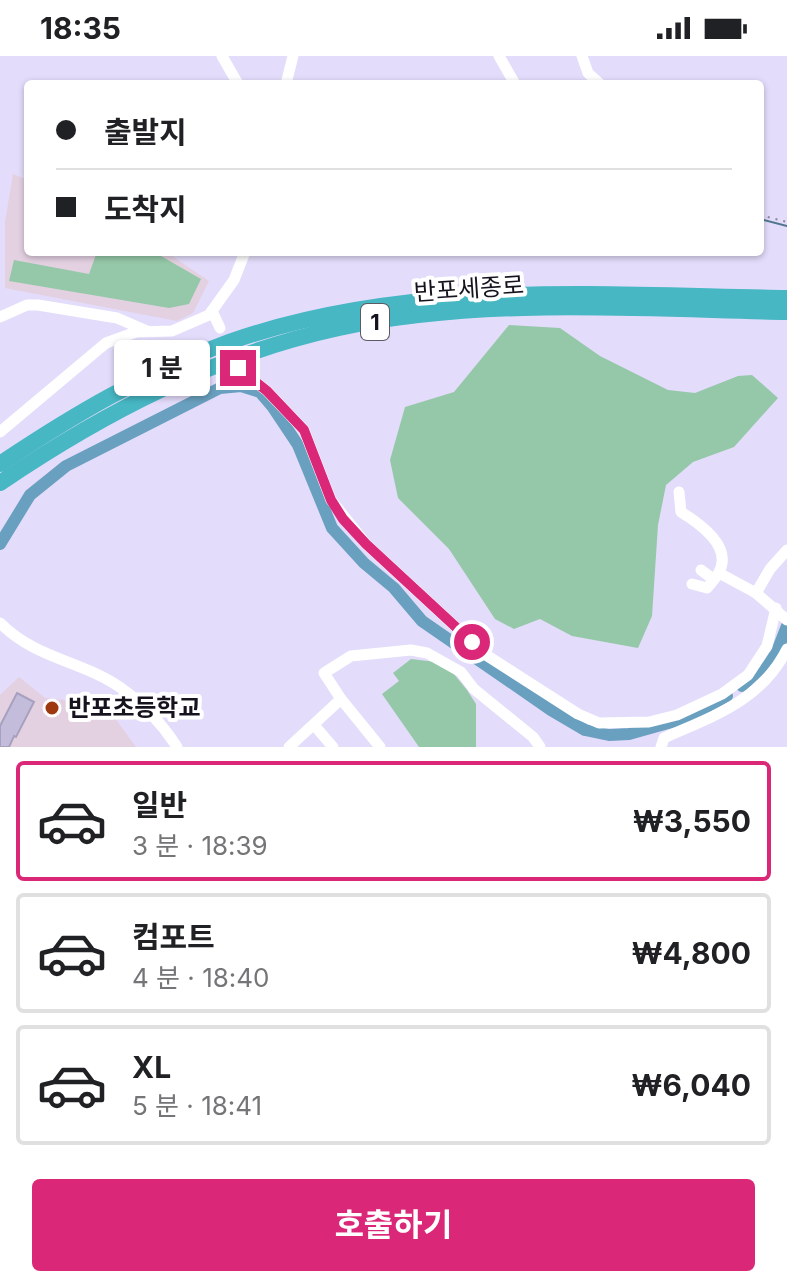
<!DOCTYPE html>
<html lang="ko">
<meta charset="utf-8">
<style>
:root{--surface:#fff;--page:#f2f2f2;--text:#202124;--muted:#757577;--line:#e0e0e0;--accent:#db2777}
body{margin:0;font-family:Inter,"Noto Sans KR",sans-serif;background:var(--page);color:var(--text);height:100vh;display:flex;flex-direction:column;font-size:30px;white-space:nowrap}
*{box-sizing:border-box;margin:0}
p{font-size:26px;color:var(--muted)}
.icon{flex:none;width:44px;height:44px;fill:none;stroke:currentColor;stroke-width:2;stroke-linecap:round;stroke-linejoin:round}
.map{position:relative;height:691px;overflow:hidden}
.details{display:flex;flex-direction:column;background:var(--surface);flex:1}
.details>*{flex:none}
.top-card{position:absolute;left:24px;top:24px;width:740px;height:176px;border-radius:8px;box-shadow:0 2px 6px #0004;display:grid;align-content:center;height:176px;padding:0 32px;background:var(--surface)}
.end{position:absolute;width:36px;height:36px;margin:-18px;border:10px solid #db2777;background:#fff;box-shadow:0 0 0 4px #fff}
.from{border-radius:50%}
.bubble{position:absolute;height:56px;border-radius:8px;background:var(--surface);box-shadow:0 2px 6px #0004;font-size:26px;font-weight:700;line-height:56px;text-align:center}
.top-card b{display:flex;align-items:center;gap:28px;height:76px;font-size:30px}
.top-card b+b{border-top:2px solid var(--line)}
.top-card i{width:20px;height:20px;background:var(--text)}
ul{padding:14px 0 0;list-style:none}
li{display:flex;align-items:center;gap:24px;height:120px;margin:0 16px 12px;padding:0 16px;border:4px solid var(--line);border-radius:8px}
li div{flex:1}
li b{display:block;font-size:30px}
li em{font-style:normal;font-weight:700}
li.selected{border-color:var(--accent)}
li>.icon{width:72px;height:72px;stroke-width:1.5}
.cta{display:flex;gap:16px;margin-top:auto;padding:16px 32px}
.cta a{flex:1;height:92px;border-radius:8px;background:var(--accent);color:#fff;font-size:32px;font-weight:700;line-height:92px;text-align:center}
.status{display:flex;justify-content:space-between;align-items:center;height:56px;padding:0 40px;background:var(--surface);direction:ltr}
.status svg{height:22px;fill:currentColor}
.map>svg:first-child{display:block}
</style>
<div class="status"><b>18:35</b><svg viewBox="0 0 49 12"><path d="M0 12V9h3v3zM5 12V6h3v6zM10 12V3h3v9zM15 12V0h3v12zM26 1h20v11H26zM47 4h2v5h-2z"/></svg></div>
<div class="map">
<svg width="787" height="691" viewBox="0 0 787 691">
<rect width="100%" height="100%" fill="#e3dcfb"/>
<g fill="#e3d1e2">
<path d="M13 118 28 124V196H166L209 225 193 257 177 265 5 232V166Z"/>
<path d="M19 621 45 642 94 647 112 658 136 691H0V639Z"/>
</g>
<g fill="#95c8a8">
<path d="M97 196H154L201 223 189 248 169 252 9 225 14 204 89 218Z"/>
<path d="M509 269 560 272 600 300 668 334 695 337 738 320 752 319 778 342 734 391 693 406 666 429 658 469 652 560 638 592 572 580 540 563 514 573 495 563 449 493 398 442 390 404 405 351 454 336Z"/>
<path d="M411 603 436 606 453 617 467 634 476 648V691H419L382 638 399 625 393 617Z"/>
</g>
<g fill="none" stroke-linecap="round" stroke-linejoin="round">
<path stroke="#51768f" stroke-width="2" d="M760 163 787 170"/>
<g stroke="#6aa0bf" stroke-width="12">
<path d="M0 488 30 439 66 410 220 332 241 330 260 336 272 350 298 389 332 472 364 507 394 532 422 565 551 654 585 674 609 679 629 678 686 662 727 640"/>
<path d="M742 630 776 598 787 570"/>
</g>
</g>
<path fill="#c3bcda" stroke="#a7a1bf" stroke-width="2" d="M17 637 34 646 16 681 14 680 9 691H0V670Z"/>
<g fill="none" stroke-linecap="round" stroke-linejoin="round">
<path stroke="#8b869c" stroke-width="2" stroke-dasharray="2 6" stroke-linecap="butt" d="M760 159 787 166"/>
<g stroke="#fff" stroke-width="11">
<path d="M222 0 238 28"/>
<path d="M499 0 515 28"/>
<path d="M582 0 588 17 600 28"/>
<path d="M286 28 293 0"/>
<path d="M212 255 220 272"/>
<path d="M0 261 27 249H38L117 262 147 275"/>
<path d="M238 312 267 335 304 374 331 444 366 488 486 599 578 658 599 667 649 666 677 659 722 638 748 619 767 590 776 552"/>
<path d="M0 376 106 287 136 276 172 275 209 259 234 224 245 196"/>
<path d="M679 436 681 456C699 467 733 490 719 516 717 521 711 527 707 532L692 528"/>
<path d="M701 514 713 523"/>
<path d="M719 517 756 537 787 564"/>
<path d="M756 537 770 513 787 494"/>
<path d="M0 567C37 604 81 604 121 632 142 647 163 669 177 691"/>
<path d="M314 669 333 691"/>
<path d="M289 691 341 643"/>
<path d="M380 691 341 643 324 617 351 600 411 594 427 597 461 616 474 633 533 681 540 691"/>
<path d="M661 691 664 682C713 660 761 645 787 593"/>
</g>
<g stroke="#46b7c3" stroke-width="16">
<path d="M0 408C73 359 146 316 229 286 408 223 601 239 787 242"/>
<path d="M0 427C105 356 215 299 339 272 483 241 641 253 787 256"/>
</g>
</g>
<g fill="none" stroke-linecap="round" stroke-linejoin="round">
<path stroke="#db2777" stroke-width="10" d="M238 312 267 335 304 374 331 444 343 463 366 488 472 586"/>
</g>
<circle fill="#9d380f" stroke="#fff" stroke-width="3" cx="52" cy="652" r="8"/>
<g text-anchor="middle" stroke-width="8" stroke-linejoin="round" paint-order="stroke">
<rect fill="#fff" stroke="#5c5a62" stroke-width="2" x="361" y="248" width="28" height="36" rx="6"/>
<g font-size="22" font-weight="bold" fill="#16131e">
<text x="375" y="274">1</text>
</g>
<g font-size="24" fill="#16131e" stroke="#fff">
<text transform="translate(469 233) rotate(-4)" y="8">반포세종로</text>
</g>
<g font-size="24" font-weight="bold" fill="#16131e" stroke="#fff" text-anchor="start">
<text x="68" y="660">반포초등학교</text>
</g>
</g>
</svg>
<i class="end from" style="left:472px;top:586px"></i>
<i class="end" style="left:238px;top:312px"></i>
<div class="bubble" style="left:114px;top:284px;width:96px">1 분</div>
<div class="top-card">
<b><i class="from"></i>출발지</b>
<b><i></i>도착지</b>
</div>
</div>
<section class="details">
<ul>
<li class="selected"><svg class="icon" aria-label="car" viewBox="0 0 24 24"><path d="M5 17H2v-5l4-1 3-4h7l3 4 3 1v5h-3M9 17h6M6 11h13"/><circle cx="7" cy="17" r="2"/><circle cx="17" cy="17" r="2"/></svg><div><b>일반</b><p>3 분 · 18:39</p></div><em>₩3,550</em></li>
<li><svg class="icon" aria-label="car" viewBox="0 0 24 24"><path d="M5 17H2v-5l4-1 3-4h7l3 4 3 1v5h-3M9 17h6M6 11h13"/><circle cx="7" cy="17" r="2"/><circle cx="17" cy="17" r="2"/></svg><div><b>컴포트</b><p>4 분 · 18:40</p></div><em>₩4,800</em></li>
<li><svg class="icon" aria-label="car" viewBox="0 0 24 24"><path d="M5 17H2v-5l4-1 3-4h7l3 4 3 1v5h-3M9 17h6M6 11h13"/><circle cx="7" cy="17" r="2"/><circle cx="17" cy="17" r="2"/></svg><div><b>XL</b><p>5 분 · 18:41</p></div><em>₩6,040</em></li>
</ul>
<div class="cta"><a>호출하기</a></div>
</section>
